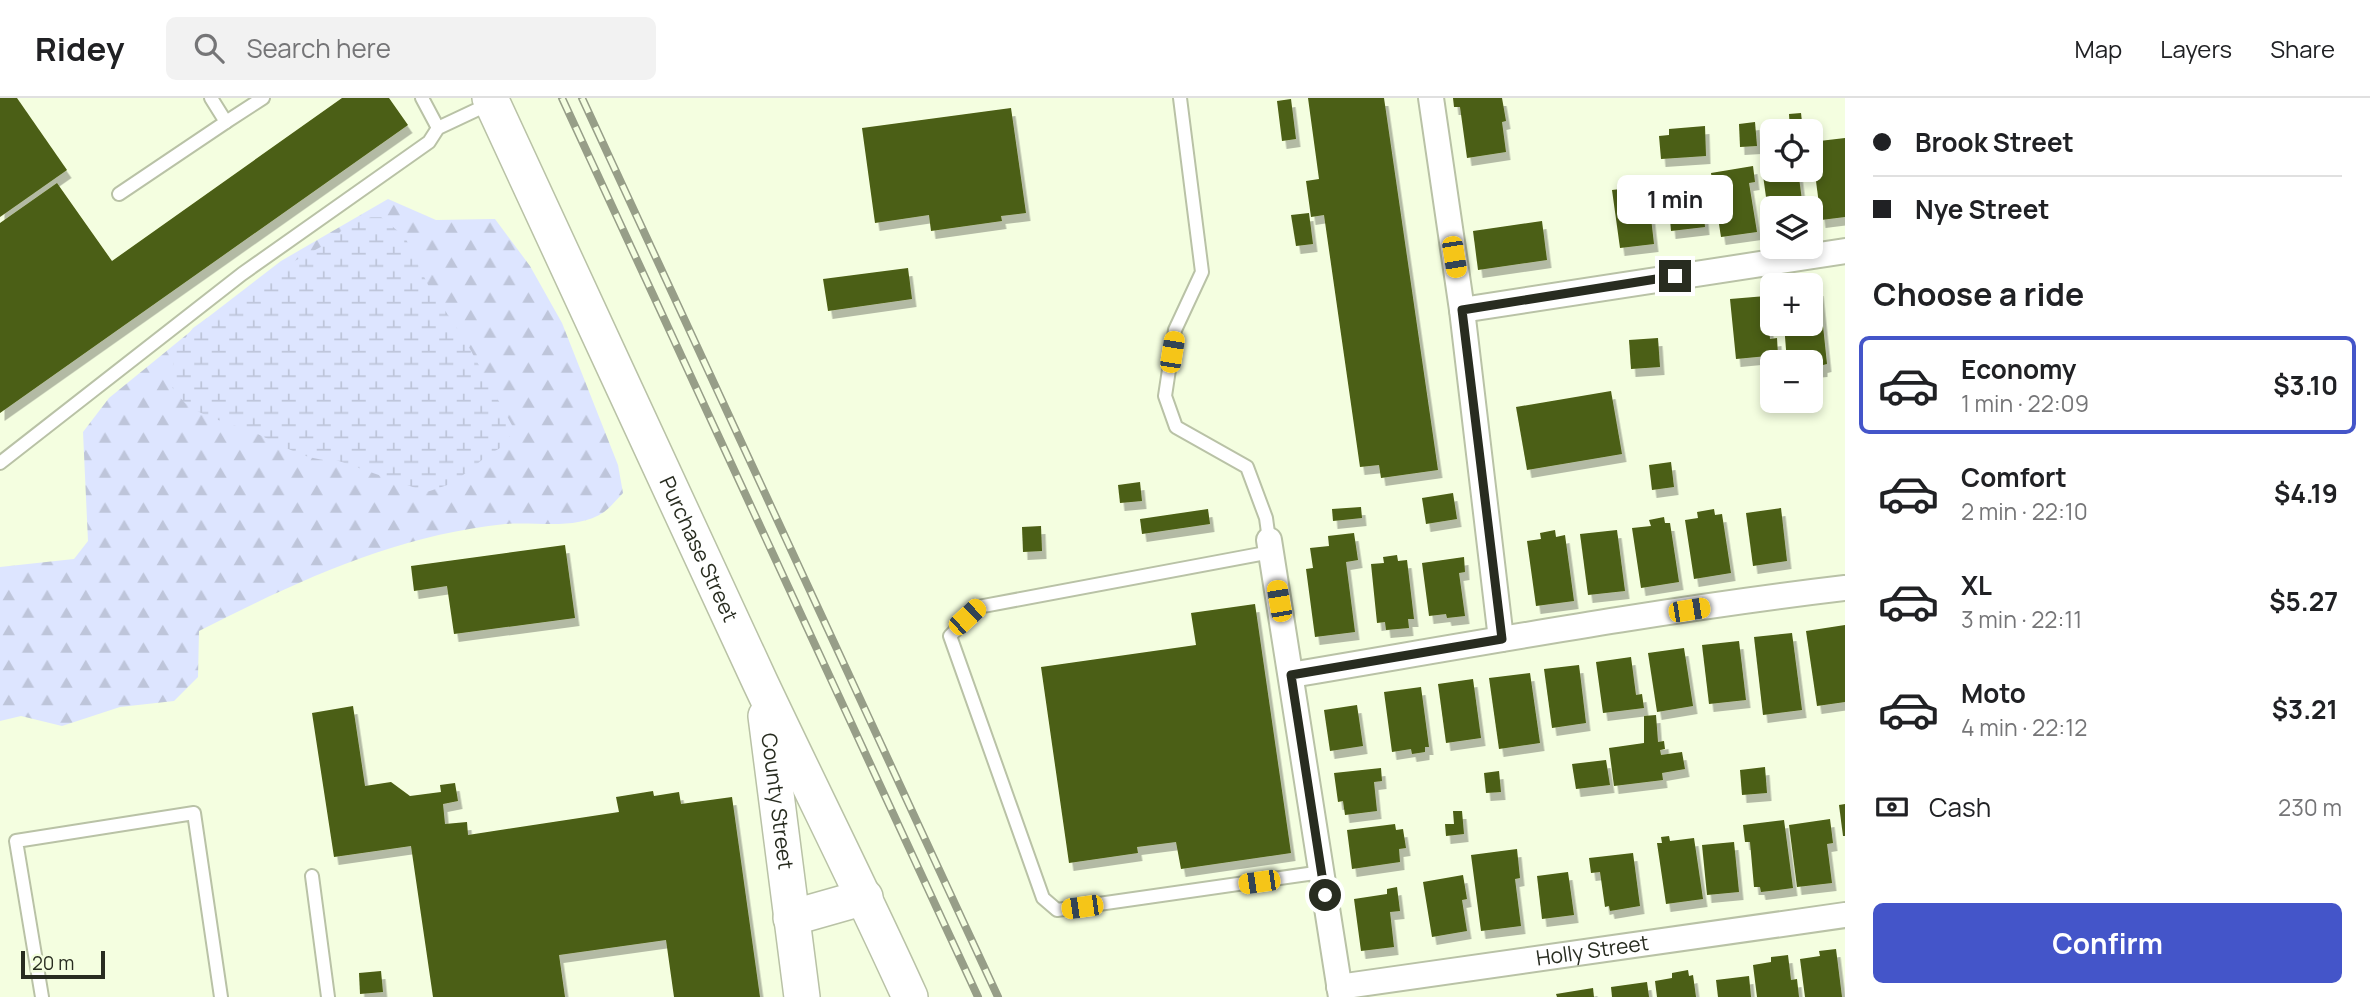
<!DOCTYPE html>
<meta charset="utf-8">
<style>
:root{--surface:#fff;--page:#f2f2f2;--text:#202124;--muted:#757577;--line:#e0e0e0;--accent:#4455c9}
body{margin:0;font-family:Manrope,sans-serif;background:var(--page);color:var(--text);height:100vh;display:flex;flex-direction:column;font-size:26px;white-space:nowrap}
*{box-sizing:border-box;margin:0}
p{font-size:23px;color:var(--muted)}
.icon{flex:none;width:38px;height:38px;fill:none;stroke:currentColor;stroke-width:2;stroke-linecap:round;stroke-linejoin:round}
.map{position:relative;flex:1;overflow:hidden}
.drawer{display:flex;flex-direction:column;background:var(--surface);width:525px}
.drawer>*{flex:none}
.guide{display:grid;align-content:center;height:154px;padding:0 28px;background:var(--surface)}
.controls{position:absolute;left:1760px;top:21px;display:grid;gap:14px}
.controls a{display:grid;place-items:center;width:63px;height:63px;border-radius:10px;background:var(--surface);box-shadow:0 4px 10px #0003;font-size:35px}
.scale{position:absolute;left:21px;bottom:18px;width:84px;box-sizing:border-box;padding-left:7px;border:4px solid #282c20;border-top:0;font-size:19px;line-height:24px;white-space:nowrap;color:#282c20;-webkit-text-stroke:5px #f4fee0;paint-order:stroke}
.end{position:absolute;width:32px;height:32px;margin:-16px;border:9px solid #282c20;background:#fff;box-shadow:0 0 0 4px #fff}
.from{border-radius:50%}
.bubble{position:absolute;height:49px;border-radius:10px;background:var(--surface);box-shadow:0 4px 10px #0003;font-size:23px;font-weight:700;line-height:49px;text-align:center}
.car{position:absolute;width:21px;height:42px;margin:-21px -10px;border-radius:9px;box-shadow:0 0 5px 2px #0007;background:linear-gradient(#f5c518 24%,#345 0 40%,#f5c518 0 76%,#345 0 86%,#f5c518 0)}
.guide b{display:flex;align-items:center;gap:24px;height:66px;font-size:26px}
.guide b+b{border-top:2px solid var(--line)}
.guide i{width:18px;height:18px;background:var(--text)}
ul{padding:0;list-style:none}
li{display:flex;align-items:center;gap:21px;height:98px;margin:0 14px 10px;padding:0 14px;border:4px solid transparent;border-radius:10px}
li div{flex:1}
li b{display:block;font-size:26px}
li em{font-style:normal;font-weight:700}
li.active{border-color:var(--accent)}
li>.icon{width:63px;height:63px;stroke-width:1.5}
h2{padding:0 28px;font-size:32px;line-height:84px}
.pay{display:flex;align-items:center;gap:18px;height:77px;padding:0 28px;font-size:26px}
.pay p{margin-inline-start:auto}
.action{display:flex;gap:14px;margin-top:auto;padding:14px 28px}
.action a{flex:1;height:80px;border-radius:10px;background:var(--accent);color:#fff;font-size:28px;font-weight:700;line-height:80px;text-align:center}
header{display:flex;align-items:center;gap:42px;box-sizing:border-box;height:98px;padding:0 35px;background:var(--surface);border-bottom:2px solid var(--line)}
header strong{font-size:33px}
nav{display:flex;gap:38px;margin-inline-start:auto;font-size:24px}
.search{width:490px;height:63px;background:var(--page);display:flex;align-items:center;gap:18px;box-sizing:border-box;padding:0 24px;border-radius:10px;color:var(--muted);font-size:26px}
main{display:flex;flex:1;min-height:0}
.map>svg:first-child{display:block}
</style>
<header>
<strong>Ridey</strong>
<div class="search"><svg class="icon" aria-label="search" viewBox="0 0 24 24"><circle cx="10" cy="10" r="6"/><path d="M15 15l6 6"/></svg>Search here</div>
<nav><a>Map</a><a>Layers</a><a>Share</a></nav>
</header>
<main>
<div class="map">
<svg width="1845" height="899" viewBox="0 0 1845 899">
<defs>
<pattern id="forest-firs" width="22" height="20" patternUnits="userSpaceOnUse" patternTransform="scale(1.75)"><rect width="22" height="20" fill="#dde5ff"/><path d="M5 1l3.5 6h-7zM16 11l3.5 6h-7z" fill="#bec5da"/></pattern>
<pattern id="wetland-marsh" width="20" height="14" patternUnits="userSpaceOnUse" patternTransform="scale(1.75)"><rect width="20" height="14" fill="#dde5ff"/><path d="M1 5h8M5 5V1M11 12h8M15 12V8" fill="none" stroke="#bec5da"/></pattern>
<filter id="shadow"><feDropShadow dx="4.5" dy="8" stdDeviation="0" flood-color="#0004"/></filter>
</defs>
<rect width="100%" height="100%" fill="#f4fee0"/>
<path fill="url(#forest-firs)" d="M388 101 436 122 495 121 530 168 562 225 618 367 623 395C617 401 611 409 604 414 576 433 536 423 505 426 396 437 295 484 199 533L198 579 174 603 120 609 62 628 21 618 0 623V469L74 461 88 443 83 334 109 300 207 220 281 163Z"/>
<path fill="url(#wetland-marsh)" d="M371 119H381L405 139 429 189 465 242 513 329C509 341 505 350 492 354L453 385 427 394 336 362C305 364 282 346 255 335 232 325 205 321 185 305 180 300 176 294 171 288L174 255 193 230 207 220 219 216 276 173 330 144 345 129Z"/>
<g fill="#4c5e13" filter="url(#shadow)">
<path d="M0 0H17L67 72 0 119Z"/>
<path d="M342 0H389L408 27 0 315V125L57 85 112 163Z"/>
<path d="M1308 0H1384L1438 372 1381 380 1379 367 1360 369 1324 117 1311 119 1306 83 1319 81Z"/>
<path d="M1453 0H1502L1506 23 1502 24 1506 54 1467 60 1460 9H1454Z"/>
<path d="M1291 1 1296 41 1282 43 1277 3Z"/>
<path d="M1011 10 1026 115 1001 118 1002 123 931 133 929 117 875 125 862 30Z"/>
<path d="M1801 15 1803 33H1790L1789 16Z"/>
<path d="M1755 24 1757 48 1740 49 1739 26Z"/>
<path d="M1705 28 1706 58 1661 61 1659 38 1669 37V31Z"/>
<path d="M1845 40V119L1821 122 1811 44Z"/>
<path d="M1753 68 1755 84 1749 85 1757 134 1721 139 1711 75Z"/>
<path d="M1773 68V72H1798L1803 110H1773V128H1770L1762 70Z"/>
<path d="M1654 87 1656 103H1649L1654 146 1620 150 1612 92Z"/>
<path d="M1702 95 1705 129 1671 133 1668 98Z"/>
<path d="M1309 115 1313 146 1296 148 1291 117Z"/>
<path d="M1542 123 1547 162 1478 172 1473 133Z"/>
<path d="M908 170 912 201 828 213 823 181Z"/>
<path d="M1819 190 1827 266 1823 267V271L1811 272V264H1787L1784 226H1811V191Z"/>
<path d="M1766 198 1770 241 1777 240 1778 257 1736 261 1730 201Z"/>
<path d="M1658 240 1660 269 1631 271 1629 242Z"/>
<path d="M1611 293 1622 356 1527 372 1516 309Z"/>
<path d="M1671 364 1674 389 1652 392 1649 367Z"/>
<path d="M1140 384 1142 403 1120 405 1118 387Z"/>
<path d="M1453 395 1457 421 1426 426 1422 400Z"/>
<path d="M1361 409 1362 420 1333 423 1332 411Z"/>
<path d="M1781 410 1787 463 1753 468 1746 415Z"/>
<path d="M1208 411 1210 426 1142 436 1140 421Z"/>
<path d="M1714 411 1715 417 1722 416 1731 475 1694 481 1685 422 1698 420 1697 414Z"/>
<path d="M1664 419 1665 425H1670L1679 484 1641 490 1632 430 1651 428 1649 422Z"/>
<path d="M1041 428 1042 453 1023 454 1022 429Z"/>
<path d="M1555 432 1556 439 1565 437 1574 503 1536 508 1527 443 1541 441 1540 435Z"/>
<path d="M1617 432 1625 493 1588 497 1580 436Z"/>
<path d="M1354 435 1358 462 1346 464 1355 534 1315 539 1306 471 1313 470 1310 450 1329 448 1328 438Z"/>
<path d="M565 447 575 520 454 536 447 488 414 493 411 468Z"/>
<path d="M1397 457 1398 463 1407 462 1414 521H1408L1409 530 1386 532 1385 524 1377 525 1371 466 1384 465 1383 459Z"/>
<path d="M1464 459 1465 474 1459 475 1465 518 1447 520 1446 516 1429 518 1422 465Z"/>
<path d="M1255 506 1291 755 1181 771 1176 744 1137 749 1138 755 1069 765 1041 569 1196 547 1191 515Z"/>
<path d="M1845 527V604L1817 608 1806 533Z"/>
<path d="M1792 535 1802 612 1763 617 1754 539Z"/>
<path d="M1739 543 1746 602 1709 606 1702 547Z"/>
<path d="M1684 550 1693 608 1657 614 1648 555Z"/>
<path d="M1631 559 1636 597 1642 596 1644 610 1603 615 1596 564Z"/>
<path d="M1579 567 1586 625 1552 630 1544 571Z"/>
<path d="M1530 575 1540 645 1499 651 1489 580Z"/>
<path d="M1473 581 1481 640 1446 645 1438 586Z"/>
<path d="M1421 589 1429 649H1425V654L1412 656 1411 651 1392 654 1384 594Z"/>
<path d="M1357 607 1363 648 1330 653 1324 612Z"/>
<path d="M353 608 365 688 391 684 410 698 441 694 440 687 455 685 458 703 443 706 445 726 467 724 468 737 619 714 616 699 653 693 654 698 679 694 681 706 732 699 760 899H674L666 842 559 857 565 899H433L411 748 334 759 312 615Z"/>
<path d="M1656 617 1658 644 1664 643 1665 651 1660 652 1661 657 1682 654 1685 671 1662 675 1663 682 1614 688 1609 650 1644 645V618Z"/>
<path d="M1606 662 1610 687 1576 691 1572 666Z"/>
<path d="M1765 669 1767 695 1742 697 1740 672Z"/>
<path d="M1381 670 1382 683 1374 684 1377 713 1345 717 1343 703 1338 704 1334 675Z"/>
<path d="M1499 673 1501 694 1486 695 1484 675Z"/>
<path d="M1845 706V738H1843L1839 707Z"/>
<path d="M1453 713H1462L1464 736 1446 738 1445 726H1454Z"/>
<path d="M1830 721 1833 745 1827 746 1832 785 1797 789 1789 727Z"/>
<path d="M1784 722 1793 790 1761 794 1760 789H1754L1750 744H1745L1743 727Z"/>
<path d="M1395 726 1396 732 1403 731 1406 750 1399 751 1400 764 1352 771 1347 732Z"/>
<path d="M1669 738 1670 743 1694 740 1703 801 1666 806 1657 745H1662L1661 739Z"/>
<path d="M1734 744 1739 794 1707 797 1702 747Z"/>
<path d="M1517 751 1520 780 1515 781 1521 828 1481 833 1471 757Z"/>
<path d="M1633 755 1640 808 1610 813 1609 808 1605 809 1600 774 1591 775 1589 760Z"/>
<path d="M1568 774 1574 817 1542 821 1537 778Z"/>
<path d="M1463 777 1467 801 1462 802 1467 833 1432 839 1423 784Z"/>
<path d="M1397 789 1400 813 1390 814 1394 849 1361 853 1354 801 1387 796V791Z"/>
<path d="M1836 851 1842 899H1805L1800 861 1820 858 1819 853Z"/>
<path d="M1788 857 1791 882 1797 881 1799 899H1757L1753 867 1771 864V859Z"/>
<path d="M1688 872 1689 878 1693 877 1696 899H1657L1655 883 1672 880V875Z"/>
<path d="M381 873 383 894 360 896 359 875Z"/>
<path d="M1749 878 1751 899H1718L1716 882Z"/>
<path d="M1647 884 1649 899H1612L1611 889Z"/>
<path d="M1593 890 1594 899H1557L1556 896Z"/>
</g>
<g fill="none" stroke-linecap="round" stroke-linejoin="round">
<defs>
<g id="service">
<path d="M422 0 438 30"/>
<path d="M1180 0 1202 174 1175 232 1165 298 1176 329 1247 369 1266 420 1269 442"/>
<path d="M226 24 263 0"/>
<path d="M119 96 226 24 211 0"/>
<path d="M0 365 242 176 429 44 438 30 489 6"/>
<path d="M1271 454 978 509 950 538 1043 800 1057 812 1322 774"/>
<path d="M312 778 328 899"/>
<path d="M42 899 16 743 194 715 221 899"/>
</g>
<g id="minor">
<path d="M1431 0 1462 212 1501 541"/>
<path d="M1462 212 1845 153"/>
<path d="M1269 442 1341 899"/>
<path d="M1291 577C1475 546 1659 512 1845 490"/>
<path id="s1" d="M1339 889 1845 817"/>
</g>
<g id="secondary">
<path id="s2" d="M490 0C581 194 669 390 760 584 810 690 862 793 910 899"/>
<path id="s3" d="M766 618 802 899"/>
<path d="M791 820 865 799"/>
</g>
</defs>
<use href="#service" stroke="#b9c2a6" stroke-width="16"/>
<use href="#minor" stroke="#b9c2a6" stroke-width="28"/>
<use href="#secondary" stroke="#b9c2a6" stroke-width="38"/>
<use href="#service" stroke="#fff" stroke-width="12"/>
<use href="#minor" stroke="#fff" stroke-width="24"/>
<use href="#secondary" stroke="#fff" stroke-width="35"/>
<defs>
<g id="rail">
<path d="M562 0 978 899"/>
<path d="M582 0 998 899"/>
</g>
</defs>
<use href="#rail" stroke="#979e88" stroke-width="8"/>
<use href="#rail" stroke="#f4fee0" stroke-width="5" stroke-dasharray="16" stroke-linecap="butt"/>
</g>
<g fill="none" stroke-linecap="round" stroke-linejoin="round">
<path stroke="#282c20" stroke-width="9" d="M1325 797 1291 577 1502 541 1462 212 1675 178"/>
</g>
<g text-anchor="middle" stroke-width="7" stroke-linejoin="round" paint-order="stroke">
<g font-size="21" fill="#282c20" stroke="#f4fee0">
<text dy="7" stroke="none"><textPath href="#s2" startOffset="497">Purchase Street</textPath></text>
<text dy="7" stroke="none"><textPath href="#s3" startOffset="86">County Street</textPath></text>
<text dy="7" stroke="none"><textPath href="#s1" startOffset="256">Holly Street</textPath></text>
</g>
</g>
</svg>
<div class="controls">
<a><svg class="icon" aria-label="locate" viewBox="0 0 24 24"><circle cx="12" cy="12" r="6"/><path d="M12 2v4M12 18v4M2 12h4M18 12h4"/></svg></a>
<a><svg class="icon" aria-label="layers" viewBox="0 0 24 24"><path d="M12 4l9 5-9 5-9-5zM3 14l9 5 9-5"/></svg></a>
<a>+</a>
<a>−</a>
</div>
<div class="scale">20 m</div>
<i class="end from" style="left:1325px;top:797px"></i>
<i class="end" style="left:1675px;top:178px"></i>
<div class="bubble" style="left:1617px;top:77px;width:116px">1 min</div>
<i class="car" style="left:1454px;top:159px;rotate:171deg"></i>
<i class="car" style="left:1172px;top:254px;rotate:9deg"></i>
<i class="car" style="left:1279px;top:503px;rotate:350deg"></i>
<i class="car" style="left:1689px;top:512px;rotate:81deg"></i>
<i class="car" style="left:967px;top:519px;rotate:47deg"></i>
<i class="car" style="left:1259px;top:784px;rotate:262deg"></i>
<i class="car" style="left:1082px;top:809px;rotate:262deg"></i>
</div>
<section class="drawer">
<div class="guide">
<b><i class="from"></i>Brook Street</b>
<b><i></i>Nye Street</b>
</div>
<h2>Choose a ride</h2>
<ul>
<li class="active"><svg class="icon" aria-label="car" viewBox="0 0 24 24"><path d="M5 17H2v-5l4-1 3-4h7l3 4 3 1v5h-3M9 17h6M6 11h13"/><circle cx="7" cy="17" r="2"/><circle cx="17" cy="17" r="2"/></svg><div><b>Economy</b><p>1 min · 22:09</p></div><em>$3.10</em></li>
<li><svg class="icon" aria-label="car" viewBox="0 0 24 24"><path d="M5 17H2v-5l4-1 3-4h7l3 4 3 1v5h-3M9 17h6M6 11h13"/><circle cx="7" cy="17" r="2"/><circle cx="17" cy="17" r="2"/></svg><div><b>Comfort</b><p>2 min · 22:10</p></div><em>$4.19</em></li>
<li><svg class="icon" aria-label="car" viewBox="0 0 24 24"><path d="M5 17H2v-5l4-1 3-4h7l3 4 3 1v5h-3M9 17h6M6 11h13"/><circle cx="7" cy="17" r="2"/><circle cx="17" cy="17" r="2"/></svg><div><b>XL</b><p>3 min · 22:11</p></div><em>$5.27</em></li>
<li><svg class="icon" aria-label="car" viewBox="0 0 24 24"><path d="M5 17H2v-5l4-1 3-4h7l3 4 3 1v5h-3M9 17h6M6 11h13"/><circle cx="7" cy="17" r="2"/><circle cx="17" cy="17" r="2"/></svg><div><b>Moto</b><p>4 min · 22:12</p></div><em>$3.21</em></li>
</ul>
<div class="pay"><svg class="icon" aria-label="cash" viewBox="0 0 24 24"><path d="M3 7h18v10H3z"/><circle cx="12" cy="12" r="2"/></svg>Cash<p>230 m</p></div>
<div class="action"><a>Confirm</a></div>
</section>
</main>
